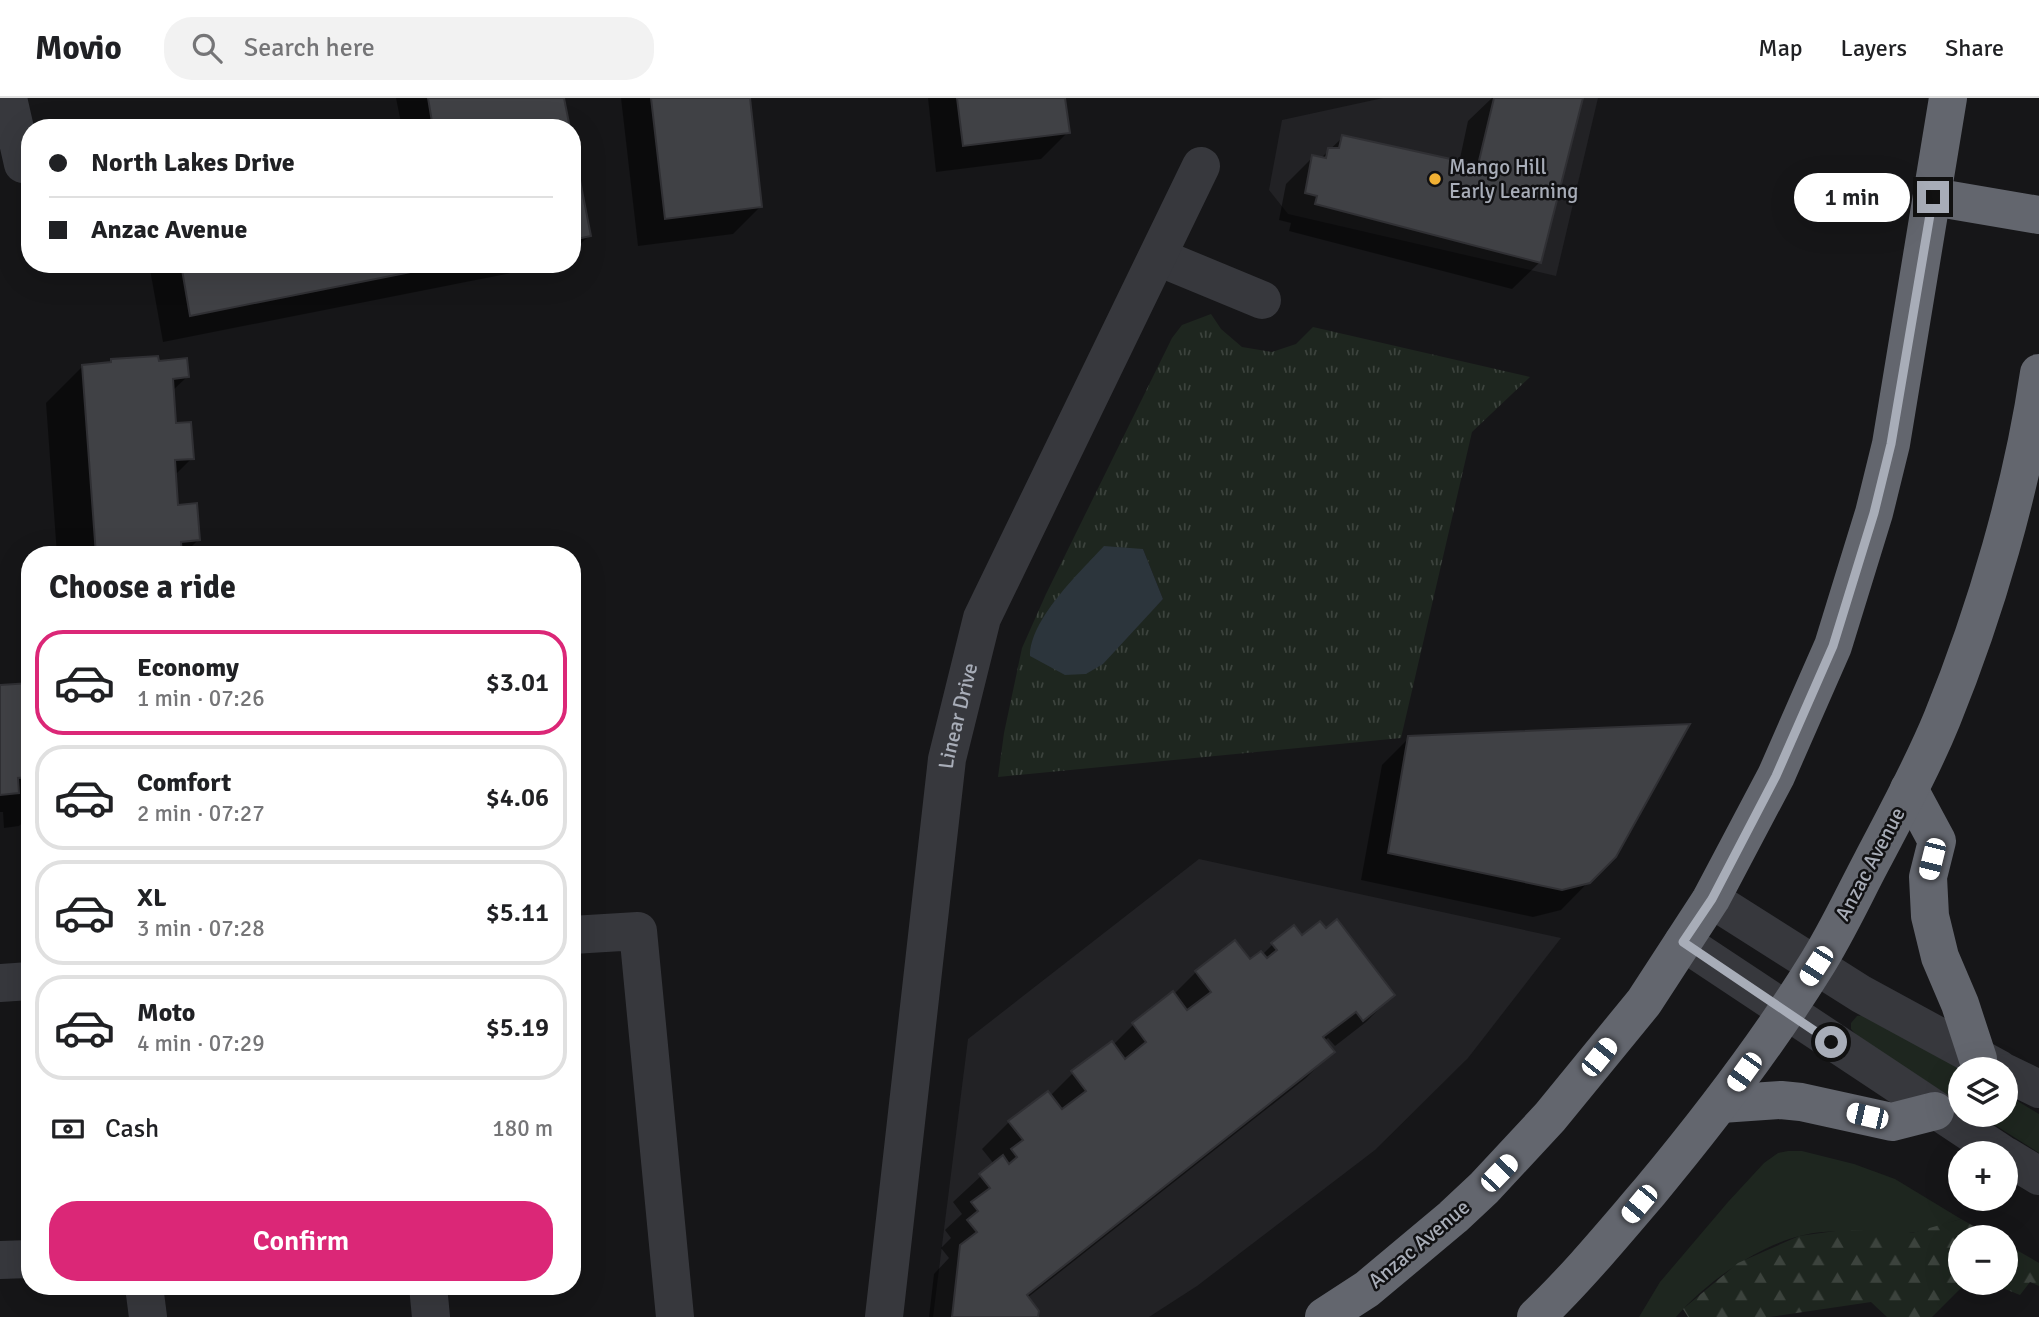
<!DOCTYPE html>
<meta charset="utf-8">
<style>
:root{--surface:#fff;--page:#f2f2f2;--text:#202124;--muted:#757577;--line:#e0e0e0;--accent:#db2777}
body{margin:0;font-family:Signika,sans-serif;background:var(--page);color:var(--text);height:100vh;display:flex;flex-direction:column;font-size:26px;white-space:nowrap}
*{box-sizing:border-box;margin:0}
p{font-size:23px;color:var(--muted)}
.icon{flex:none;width:38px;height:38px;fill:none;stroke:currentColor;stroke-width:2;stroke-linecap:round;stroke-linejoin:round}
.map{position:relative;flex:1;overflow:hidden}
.details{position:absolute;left:21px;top:448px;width:560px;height:749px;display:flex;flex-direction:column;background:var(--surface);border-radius:28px;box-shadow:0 7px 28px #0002}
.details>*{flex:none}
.top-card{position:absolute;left:21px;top:21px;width:560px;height:154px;border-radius:28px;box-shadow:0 7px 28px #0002;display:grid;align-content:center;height:154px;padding:0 28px;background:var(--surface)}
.buttons{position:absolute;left:1948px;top:959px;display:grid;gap:14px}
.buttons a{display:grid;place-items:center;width:70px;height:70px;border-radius:50%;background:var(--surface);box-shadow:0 7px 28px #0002;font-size:35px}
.end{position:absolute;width:32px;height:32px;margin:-16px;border:9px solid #a8adb8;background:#111;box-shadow:0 0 0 4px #111}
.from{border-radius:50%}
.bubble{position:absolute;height:49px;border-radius:24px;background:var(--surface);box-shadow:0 7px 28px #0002;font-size:23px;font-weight:600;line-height:49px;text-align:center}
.car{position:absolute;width:21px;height:42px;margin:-21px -10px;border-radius:9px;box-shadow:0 0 5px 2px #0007;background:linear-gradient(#fff 24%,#345 0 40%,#fff 0 76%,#345 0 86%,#fff 0)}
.top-card b{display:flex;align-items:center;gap:24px;height:66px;font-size:26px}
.top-card b+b{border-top:2px solid var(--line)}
.top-card i{width:18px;height:18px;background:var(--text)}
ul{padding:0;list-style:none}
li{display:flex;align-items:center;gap:21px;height:105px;margin:0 14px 10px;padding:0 14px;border:4px solid var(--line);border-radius:28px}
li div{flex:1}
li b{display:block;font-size:26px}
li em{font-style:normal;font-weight:600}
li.active{border-color:var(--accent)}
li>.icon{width:63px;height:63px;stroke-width:1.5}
h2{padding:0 28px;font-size:32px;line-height:84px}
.pay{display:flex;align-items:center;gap:18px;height:77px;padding:0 28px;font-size:26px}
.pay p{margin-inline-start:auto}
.cta{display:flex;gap:14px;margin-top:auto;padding:14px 28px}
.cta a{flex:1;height:80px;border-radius:28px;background:var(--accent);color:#fff;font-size:28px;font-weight:600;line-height:80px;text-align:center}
header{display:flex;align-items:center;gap:42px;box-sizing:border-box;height:98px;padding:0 35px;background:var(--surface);border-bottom:2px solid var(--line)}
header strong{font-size:33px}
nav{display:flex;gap:38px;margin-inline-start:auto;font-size:24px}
.search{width:490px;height:63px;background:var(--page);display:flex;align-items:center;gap:18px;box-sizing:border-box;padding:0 24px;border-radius:28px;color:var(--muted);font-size:26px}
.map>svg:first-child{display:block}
</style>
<header>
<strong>Movio</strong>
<div class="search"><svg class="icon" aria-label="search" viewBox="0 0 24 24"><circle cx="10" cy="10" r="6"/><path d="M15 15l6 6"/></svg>Search here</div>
<nav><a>Map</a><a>Layers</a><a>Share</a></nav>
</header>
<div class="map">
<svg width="2039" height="1219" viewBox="0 0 2039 1219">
<defs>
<pattern id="forest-firs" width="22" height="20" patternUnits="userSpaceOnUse" patternTransform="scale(1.75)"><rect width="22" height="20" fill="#1e261f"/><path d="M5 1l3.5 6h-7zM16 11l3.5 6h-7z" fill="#3c433d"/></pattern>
<pattern id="park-tufts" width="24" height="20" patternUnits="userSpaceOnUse" patternTransform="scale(1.75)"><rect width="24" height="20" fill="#1e261f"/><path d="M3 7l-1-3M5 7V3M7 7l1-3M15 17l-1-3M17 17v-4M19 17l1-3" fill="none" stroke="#3c433d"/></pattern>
</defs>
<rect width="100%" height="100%" fill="#161618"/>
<g fill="#222225">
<path d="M1383 0H1598L1556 178 1288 116 1269 92 1282 22Z"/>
<path d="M1199 761 1561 840 1468 960 1375 1052 1197 1188 1149 1219H933L968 941Z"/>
</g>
<g fill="#1e261f">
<path d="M1863 917 1960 971V1005L1858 939 1851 931V925L1857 918Z"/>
<path d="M2006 996 2039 1016V1055L1979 1017H2006Z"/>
<path d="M1788 1053H1802L1854 1066 1895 1081 1961 1121C1944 1126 1926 1134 1909 1135 1880 1138 1851 1131 1823 1134 1770 1138 1710 1180 1676 1219H1639L1660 1184 1728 1104 1764 1065 1778 1055Z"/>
</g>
<g fill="url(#forest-firs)">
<path d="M1961 1121 1993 1139H1960V1185H1966L1932 1219H1887L1871 1204 1769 1219H1688L1683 1211 1738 1165 1799 1138 1843 1132 1912 1135Z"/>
<path d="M2006 1146 2039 1165V1188L2030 1184 2020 1197 1990 1185H2006Z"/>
</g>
<path fill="url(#park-tufts)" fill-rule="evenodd" d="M1211 216 1221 231 1242 249 1272 254 1296 246 1313 229 1530 279 1472 334 1401 640 998 679 1004 635 1022 550 1046 496 1172 240 1182 227ZM1143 451 1163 501 1129 536Z"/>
<path fill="#2c353c" d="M1104 448 1143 451 1163 501 1103 566 1086 576 1065 577 1030 558C1030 521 1080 474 1104 448Z"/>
<g fill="#0007">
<path d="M396 0H563L568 30H402Z"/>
<path d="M621 0H748L760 109 733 136 638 148Z"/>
<path d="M928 0H1064L1068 34 1041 61 936 74Z"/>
<path d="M1492 0H1581L1540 164 1512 191 1289 133 1291 125 1279 122 1286 86 1313 59 1320 61 1343 39 1459 65 1468 23Z"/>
<path d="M572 51 589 138 572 154Z"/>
<path d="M149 166H556L163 244Z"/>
<path d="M112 263 157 265 187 279 172 293 174 327 192 360 174 378 176 409 198 442 183 457H57L46 305 83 268 108 266Z"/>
<path d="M30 587V718L19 728 4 730 3 714H0V589Z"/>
<path d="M1409 640 1614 758 1561 812 1533 819 1361 782 1382 667Z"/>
<path d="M1302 839 1393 897 1366 924 1335 948 1328 940 1324 943 1333 953 1306 980 1027 1200 1037 1219H929L934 1176 949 1160 941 1150 951 1140 945 1132 962 1116 953 1104 994 1066 982 1051 1009 1024 1048 995 1050 998 1073 975 1113 947 1133 927 1173 897 1196 874 1250 864 1262 857 1273 846Z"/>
</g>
<g fill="#404145" stroke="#303034" stroke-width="2">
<path d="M428 0H564L570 30H433Z"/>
<path d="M651 0H750L762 109 665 121Z"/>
<path d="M957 0H1065L1070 35 963 48Z"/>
<path d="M1494 0H1583L1541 165 1315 106 1317 98 1305 95 1312 57 1326 60 1328 50H1339L1342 37 1478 67Z"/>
<path d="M572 42 591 138 572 142Z"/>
<path d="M181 166H451L190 218Z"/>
<path d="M158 258 159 263 187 260 189 279 173 281 176 325 191 324 194 361 175 362 178 407 197 405 200 442 181 444 182 457H96L82 267 111 264V261Z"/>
<path d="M30 585V679L18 680 19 695 0 697V587Z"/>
<path d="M1690 626 1616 759 1590 785 1562 792 1388 755 1408 638Z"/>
<path d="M1337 821 1395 897 1363 923 1356 914 1323 939 1335 954 1027 1197 1039 1213 1038 1219H952L960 1147 977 1134 967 1122 978 1113 971 1104 990 1090 979 1076 1003 1057 1009 1066 1017 1059 1011 1051 1023 1042 1008 1023 1048 993 1062 1011 1086 993 1071 973 1112 943 1125 961 1146 944 1132 925 1173 893 1187 912 1211 894 1195 873 1235 842 1250 861 1261 853 1267 860 1277 852 1271 845 1294 827 1302 837 1320 823 1326 830Z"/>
</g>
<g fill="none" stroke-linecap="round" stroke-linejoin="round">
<g stroke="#37383d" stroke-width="38">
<path d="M8 0 23 66"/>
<path d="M1158 159 1262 202"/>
<path d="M1711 801 1861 896 1999 971"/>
<path d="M572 837 638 833 675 1219"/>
<path d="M1683 844 2001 1055"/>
<path d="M0 885 30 883"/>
<path d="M2006 975 2039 991"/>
<path d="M2006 1058 2039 1078"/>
<path d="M0 1162 30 1161"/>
<path d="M144 1188 148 1219"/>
<path d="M428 1188 431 1219"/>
<path id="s1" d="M884 1219 947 661 982 520 1201 68"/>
</g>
<g stroke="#63666e" stroke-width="38">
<path d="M1933 99 2039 117"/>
<path d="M1909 691 1937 743 1928 779 1930 818 1940 859 1960 906 1978 961"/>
<path d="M1721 1006 1781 1002 1801 1004 1892 1024 1935 1013"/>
<path d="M1324 1219 1367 1191 1453 1119 1484 1090 1550 1019 1644 904 1711 801 1776 678 1833 548 1874 415 1891 346 1948 0"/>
<path d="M1536 1219C1577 1180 1613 1136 1650 1093 1709 1022 1766 948 1815 869 1836 836 1853 799 1872 763 1896 717 1922 670 1942 621 1986 513 2022 390 2039 275"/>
</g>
</g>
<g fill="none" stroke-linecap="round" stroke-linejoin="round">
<path stroke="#a8adb8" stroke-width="9" d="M1831 944 1683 844 1712 801 1776 678 1833 548 1874 415 1891 346 1933 99"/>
</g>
<circle fill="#f2b134" stroke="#111113" stroke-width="2.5" cx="1435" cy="81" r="7"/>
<g text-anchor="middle" stroke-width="5" stroke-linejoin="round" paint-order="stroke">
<g font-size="21" fill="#a8adb8" stroke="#111113" text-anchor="start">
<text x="1449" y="76">Mango Hill<tspan x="1449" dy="24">Early Learning</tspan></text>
</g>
<g font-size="21" fill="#a8adb8" stroke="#111113">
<text dy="7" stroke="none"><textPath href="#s1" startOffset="606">Linear Drive</textPath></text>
<text transform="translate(1870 766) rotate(-62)" y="7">Anzac Avenue</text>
<text transform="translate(1419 1146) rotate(-40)" y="7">Anzac Avenue</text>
</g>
</g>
</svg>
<div class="buttons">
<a><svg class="icon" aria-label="layers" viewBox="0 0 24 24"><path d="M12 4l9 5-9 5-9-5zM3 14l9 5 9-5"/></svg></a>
<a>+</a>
<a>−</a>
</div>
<i class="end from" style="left:1831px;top:944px"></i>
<i class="end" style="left:1933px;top:99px"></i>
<div class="bubble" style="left:1794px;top:75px;width:116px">1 min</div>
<i class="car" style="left:1932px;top:761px;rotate:194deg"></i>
<i class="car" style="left:1816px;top:868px;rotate:213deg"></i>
<i class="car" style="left:1599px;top:959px;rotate:39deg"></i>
<i class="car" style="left:1744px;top:974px;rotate:216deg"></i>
<i class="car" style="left:1867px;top:1018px;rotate:283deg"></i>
<i class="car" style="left:1499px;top:1075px;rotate:44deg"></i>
<i class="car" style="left:1639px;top:1106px;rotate:220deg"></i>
<div class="top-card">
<b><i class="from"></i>North Lakes Drive</b>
<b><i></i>Anzac Avenue</b>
</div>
<section class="details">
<h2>Choose a ride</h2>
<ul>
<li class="active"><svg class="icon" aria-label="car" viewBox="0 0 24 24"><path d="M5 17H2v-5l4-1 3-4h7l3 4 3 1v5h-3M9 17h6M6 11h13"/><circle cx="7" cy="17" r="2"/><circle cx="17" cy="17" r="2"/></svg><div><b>Economy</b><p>1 min · 07:26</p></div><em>$3.01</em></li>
<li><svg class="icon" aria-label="car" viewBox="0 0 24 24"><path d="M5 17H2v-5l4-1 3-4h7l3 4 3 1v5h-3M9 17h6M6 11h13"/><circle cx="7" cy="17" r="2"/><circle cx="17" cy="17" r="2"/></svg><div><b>Comfort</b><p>2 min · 07:27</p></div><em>$4.06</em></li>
<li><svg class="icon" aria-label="car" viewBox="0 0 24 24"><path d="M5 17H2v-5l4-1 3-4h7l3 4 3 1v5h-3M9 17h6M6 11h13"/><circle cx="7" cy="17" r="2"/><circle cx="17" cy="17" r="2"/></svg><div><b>XL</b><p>3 min · 07:28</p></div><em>$5.11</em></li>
<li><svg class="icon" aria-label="car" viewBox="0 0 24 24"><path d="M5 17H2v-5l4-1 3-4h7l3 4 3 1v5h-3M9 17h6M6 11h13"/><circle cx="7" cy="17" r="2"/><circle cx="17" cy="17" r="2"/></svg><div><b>Moto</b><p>4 min · 07:29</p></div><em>$5.19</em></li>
</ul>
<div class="pay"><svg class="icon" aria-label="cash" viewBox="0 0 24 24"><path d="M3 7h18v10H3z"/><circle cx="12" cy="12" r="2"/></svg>Cash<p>180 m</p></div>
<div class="cta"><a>Confirm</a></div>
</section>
</div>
